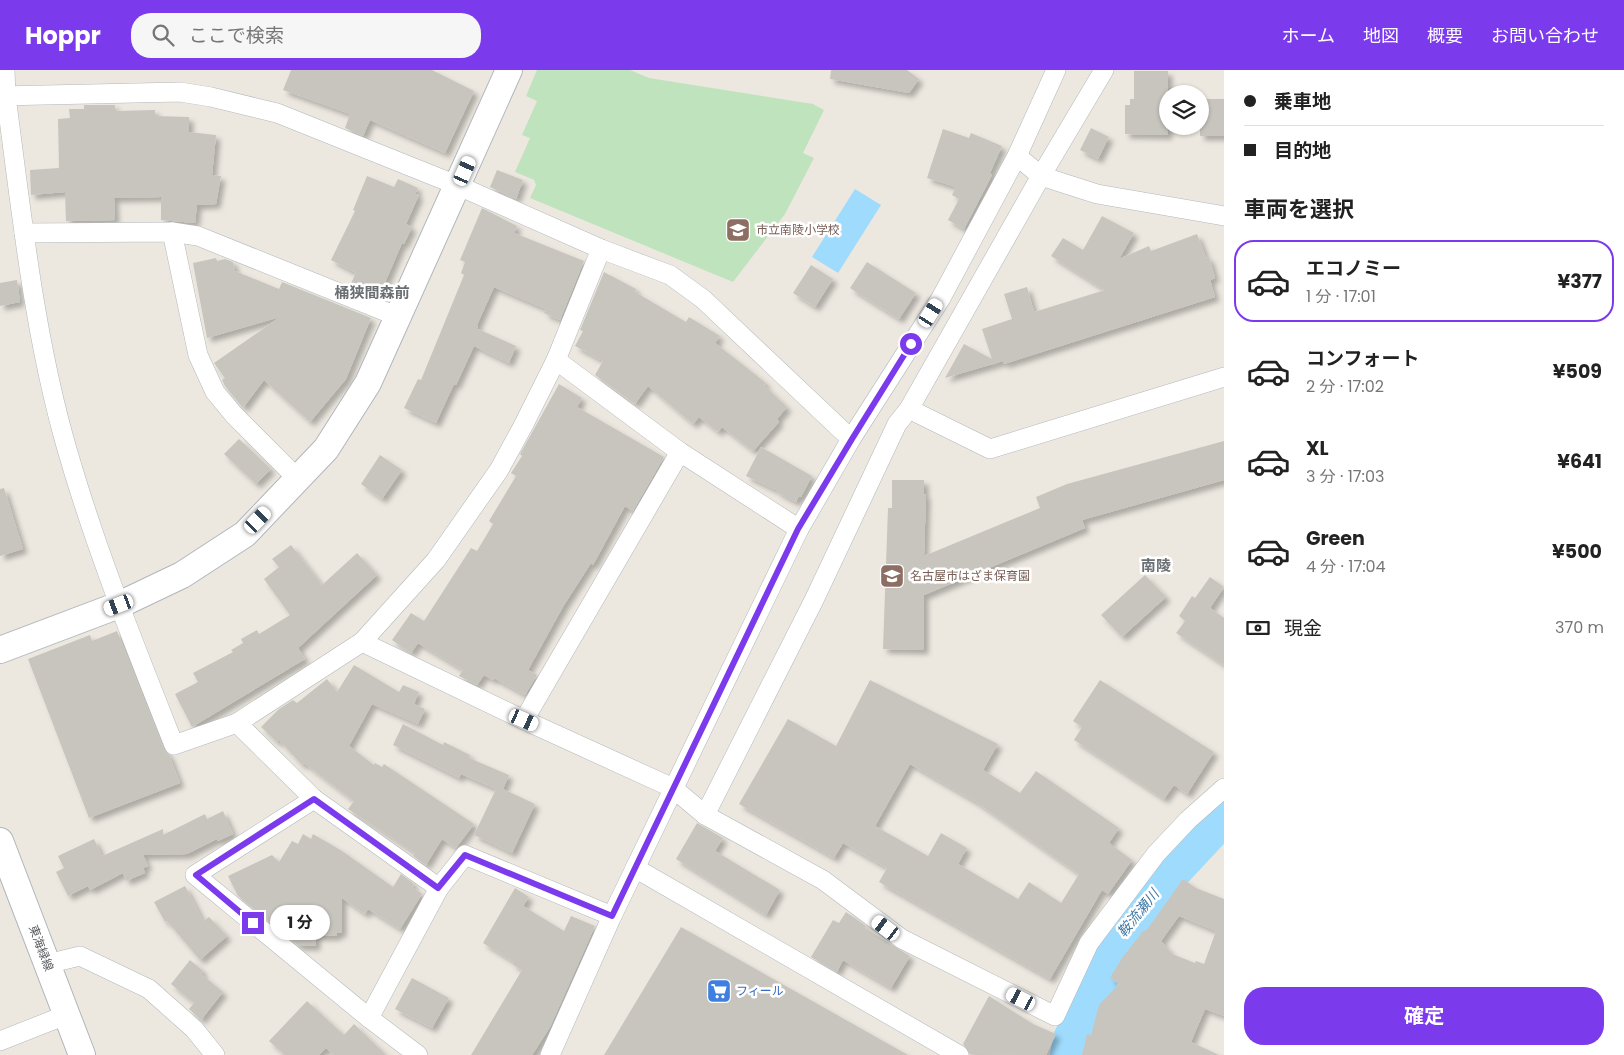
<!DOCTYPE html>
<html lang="ja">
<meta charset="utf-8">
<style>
:root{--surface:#fff;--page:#f6f6f6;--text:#222;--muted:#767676;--line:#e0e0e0;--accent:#7c3aed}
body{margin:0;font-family:Poppins,"Noto Sans JP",sans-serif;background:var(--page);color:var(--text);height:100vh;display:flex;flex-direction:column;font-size:19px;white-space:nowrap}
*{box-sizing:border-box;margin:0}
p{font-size:16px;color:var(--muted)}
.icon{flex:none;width:28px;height:28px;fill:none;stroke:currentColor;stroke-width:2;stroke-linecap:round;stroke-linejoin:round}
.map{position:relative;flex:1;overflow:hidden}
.drawer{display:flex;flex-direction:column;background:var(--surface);width:400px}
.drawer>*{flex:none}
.banner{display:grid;align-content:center;height:110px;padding:0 20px;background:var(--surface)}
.fabs{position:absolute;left:1159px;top:15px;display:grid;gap:10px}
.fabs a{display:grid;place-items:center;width:50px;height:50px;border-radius:50%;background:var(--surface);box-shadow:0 1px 4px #0004;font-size:25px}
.end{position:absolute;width:22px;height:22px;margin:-11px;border:6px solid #7c3aed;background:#fff;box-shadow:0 0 0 2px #fff}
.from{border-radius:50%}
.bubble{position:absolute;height:35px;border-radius:18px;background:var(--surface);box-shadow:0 1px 4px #0004;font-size:16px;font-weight:700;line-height:35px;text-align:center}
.car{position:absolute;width:15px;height:30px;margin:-15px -8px;border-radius:6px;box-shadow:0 0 4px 1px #0007;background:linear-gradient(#fff 24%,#345 0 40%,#fff 0 76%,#345 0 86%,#fff 0)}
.banner b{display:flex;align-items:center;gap:18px;height:48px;font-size:19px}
.banner b+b{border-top:1px solid var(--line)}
.banner i{width:12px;height:12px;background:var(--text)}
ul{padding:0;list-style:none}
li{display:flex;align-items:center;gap:15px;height:82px;margin:0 10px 8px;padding:0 10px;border:2px solid transparent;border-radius:20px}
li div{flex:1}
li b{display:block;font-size:19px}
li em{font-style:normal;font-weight:700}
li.active{border-color:var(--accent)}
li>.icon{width:45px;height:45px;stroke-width:1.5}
h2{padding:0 20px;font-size:22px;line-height:60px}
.pay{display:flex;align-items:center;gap:12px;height:55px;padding:0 20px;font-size:19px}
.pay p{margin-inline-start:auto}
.button{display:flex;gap:10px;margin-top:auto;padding:10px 20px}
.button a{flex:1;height:58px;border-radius:20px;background:var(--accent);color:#fff;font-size:20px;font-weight:700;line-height:58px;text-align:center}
header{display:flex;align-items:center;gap:30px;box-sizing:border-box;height:70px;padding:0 25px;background:var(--accent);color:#fff}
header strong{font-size:24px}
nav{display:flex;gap:28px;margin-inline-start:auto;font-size:18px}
.search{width:350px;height:45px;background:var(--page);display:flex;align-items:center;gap:12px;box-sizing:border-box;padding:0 18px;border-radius:20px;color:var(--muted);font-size:19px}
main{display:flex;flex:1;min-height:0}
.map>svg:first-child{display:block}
</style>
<header>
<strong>Hoppr</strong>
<div class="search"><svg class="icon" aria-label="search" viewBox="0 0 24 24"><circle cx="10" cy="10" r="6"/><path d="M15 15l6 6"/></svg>ここで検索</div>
<nav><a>ホーム</a><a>地図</a><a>概要</a><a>お問い合わせ</a></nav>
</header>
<main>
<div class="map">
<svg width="1224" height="985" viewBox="0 0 1224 985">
<defs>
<filter id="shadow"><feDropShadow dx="4.5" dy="4.5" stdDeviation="2.5" flood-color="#0004"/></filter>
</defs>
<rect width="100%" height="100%" fill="#ece8e0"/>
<path fill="#bfe3bc" d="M537 0H630L649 8 813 34 824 40 803 83 814 88 785 144 733 212 530 128 536 115 534 110 515 102 530 68 522 65 537 31 526 26Z"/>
<path fill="#9fdbfd" d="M855 119 881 135 838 203 812 187Z"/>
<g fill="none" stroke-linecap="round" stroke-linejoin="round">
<path stroke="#9fdbfd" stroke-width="38" d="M1069 985 1072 969 1117 870 1167 807 1224 746"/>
</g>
<g fill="#c8c5bf" fill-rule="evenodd" filter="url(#shadow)">
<path d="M291 0H432L474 21 445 83 370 50 363 66 345 58 350 44 283 20Z"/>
<path d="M831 0H907L919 9 909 23 830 9Z"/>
<path d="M1134 1H1168V65L1125 64V35H1130V29H1134Z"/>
<rect x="1200" y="29" width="24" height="37"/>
<path d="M84 35H115V41L155 40V46L189 47V62L216 65 212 105 221 106 216 134 197 135 195 153 161 150V127L114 128 115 150 66 151 65 122 31 125 30 100 59 98 58 49 70 48 69 39H84Z"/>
<path d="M1091 58 1109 67 1098 89 1080 80Z"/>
<path d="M943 59 969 68 971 63 1002 76 990 103 992 105 964 159 948 150 959 129 952 125 956 117 927 108Z"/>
<path d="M497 100 523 110 516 129 490 117Z"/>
<path d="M367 106 394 117 398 109 418 118 415 124 419 125 406 154 412 157 404 174 402 173 379 227 350 215 356 203 331 190 355 141 353 140Z"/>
<path d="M482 138 517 156 514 163 584 191 560 250 544 243 546 239 494 217 477 255 478 259 516 276 509 293 474 276 456 315 454 314 436 353 404 338 418 309 421 310 464 205 461 203 465 192 460 190Z"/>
<path d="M1102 146 1134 163 1119 189 1149 176 1151 181 1197 164 1206 188 1209 187 1215 208 1210 210 1215 227 1004 294 1003 291 945 308 964 274 992 289 982 259 1012 249 1004 224 1027 217 1034 242 1105 220 1051 186 1063 168 1083 180Z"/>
<path d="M216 188 217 191 225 189 233 192 235 201 279 219 282 212 371 248 346 309 310 352 264 310 243 338 225 316 222 310 225 308 214 293 280 247 207 268 193 193Z"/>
<path d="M867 192 916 223 899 249 850 218Z"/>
<path d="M811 195 833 209 815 237 793 223Z"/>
<path d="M604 202 636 219 635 222 686 252 689 247 720 266 715 273 766 313 764 315 787 337 777 349 779 352 753 381 722 357 718 362 699 347 693 354 648 316 635 334 595 305 603 291 575 276 583 261 580 260Z"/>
<path d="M17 210 20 232 0 236V213Z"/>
<path d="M559 314 582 328 577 337 664 387 633 441 625 436 593 495 591 493 564 535 528 600 537 605 525 625 494 608 493 610 484 605 477 615 459 606 463 600 418 573 411 583 392 570 411 543 424 551 471 478 477 481 493 454 489 451 516 406 511 403 522 386 520 384Z"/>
<path d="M239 369 271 399 256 414 224 384Z"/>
<path d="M1224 371V410L1082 450 1085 458 924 525V580L883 579 888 438H892V410H924V424L926 425 924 486 1040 438 1036 427 1067 414Z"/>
<path d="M761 377 812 406 801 427 799 426 796 432 777 422 778 421 746 406Z"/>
<path d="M380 385 402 400 382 429 361 414Z"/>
<path d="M4 418 23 479 0 486V419Z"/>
<path d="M291 475 322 515 357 483 377 505 298 578 305 589 192 657 175 624 198 612 193 603 233 582 231 580 243 573 241 569 257 560 259 564 290 545 264 509 279 497 272 489Z"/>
<path d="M1145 505 1166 527 1122 567 1101 545Z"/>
<path d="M1210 507 1224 517 1210 538 1224 548V595L1176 563 1185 551 1179 546 1192 526 1195 528Z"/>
<path d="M117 561 164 679 169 685 180 713 89 748 28 589 90 565 92 571Z"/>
<path d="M354 595 399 622 403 615 419 622 414 634 425 639 418 654 372 634 349 676 374 695 375 693 382 697 384 694 474 754 456 778 442 769 426 795 413 786 415 783 348 739 354 731 304 693 302 695 279 670 277 672 261 657 279 639 293 630 297 633 327 609 337 622Z"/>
<path d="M870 610 998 674 983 700 1020 723 1036 701 1119 758 1109 773 1132 790 1108 824 1102 820 1050 909 879 812 887 798 843 773 834 788 739 734 788 649 836 676ZM910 694 976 732 1079 804 1061 833 1029 812 1018 829 958 794 967 778 941 763 928 786 875 756Z"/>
<path d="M1100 610 1214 682 1187 724 1174 715 1164 729 1074 670 1082 657 1073 651Z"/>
<path d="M403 654 443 675 444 672 470 685 469 688 509 705 503 719 535 734 512 783 474 765 496 719 461 704 459 708 393 675Z"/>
<path d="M223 741 233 764 218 771 217 769 187 784 143 785 148 796 143 798 145 803 126 811 123 803 90 820 88 816 68 826 56 802 64 798 58 786 94 769 102 786 163 759V765L205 744 207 749Z"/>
<path d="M697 753 723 768 715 781 780 820 766 845 676 789Z"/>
<path d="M303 764 311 769 313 764 342 781 393 817 401 804 414 814 412 817 422 824 400 859 368 839 365 844 342 828V863H337V866H316V876H299L238 826 228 806 272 785 279 792 292 771 298 774Z"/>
<path d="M1183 809 1196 818 1224 829V946L1205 939 1191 972 1219 985H1082L1087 964 1091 965 1099 935 1119 914 1110 908 1122 888 1144 860 1146 861ZM1179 846 1216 861 1204 894 1196 891 1195 893 1172 884 1161 871Z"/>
<path d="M185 816 203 851 209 847 227 866 200 890 167 851 165 852 154 832Z"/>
<path d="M515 818 529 827 523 836 564 861 571 846 595 856 550 957 532 985H471L522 900 512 894 514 892 483 873Z"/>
<path d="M846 842 866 856 865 858 910 886 891 918 843 890 837 902 811 887 833 850 839 853Z"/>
<path d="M681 857 908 985H604Z"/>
<path d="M190 890 203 901 201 904 223 922 201 950 189 939 194 933 171 914Z"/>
<path d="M412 908 449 928 432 958 395 939Z"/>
<path d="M989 926 1033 954 1056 964 1046 985 970 984 963 974Z"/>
<path d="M307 931 344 965 354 954 386 985H334L326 978 319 985H285L269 971Z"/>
</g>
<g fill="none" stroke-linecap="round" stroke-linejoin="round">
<defs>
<g id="street">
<path d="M5 0 6 26C21 139 33 255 63 365 92 470 134 574 174 675L237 653 362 572 436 490 499 400 523 356 556 290 601 179"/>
<path d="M0 26 180 22 211 27 277 43 459 116 601 179 670 205 703 229 851 369"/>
<path d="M1017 86 1041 106 1097 124 1224 146"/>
<path d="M172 162 198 285 215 322 234 345 298 409"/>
<path d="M24 163 172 162 198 166 399 247"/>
<path d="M556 290 680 382 799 459"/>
<path d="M909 339 990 379 1224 307"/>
<path d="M362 572 524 650 673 718 705 745 823 810 902 869 1055 946 1089 873 1156 784 1188 750 1224 718"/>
<path d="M524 650 680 382"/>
<path d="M237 653 314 729 439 818"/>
<path d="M314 729 195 805 369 948 418 985"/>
<path d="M705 745 814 530 897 354 909 339 1041 106 1104 0"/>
<path d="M635 798 959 985"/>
<path d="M47 894 80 886 149 919 194 959 215 985"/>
<path d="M369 948 439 818 465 785 612 846"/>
<path d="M0 971 66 945"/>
<path d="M550 985 612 846 799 459 851 369 941 228 1017 86 1056 0"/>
</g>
<g id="secondary">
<path d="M0 580 119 535 182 505 245 464 326 379 368 313 509 0"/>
<path d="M0 771 82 985"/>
</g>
</defs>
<use href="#street" stroke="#b3b7bb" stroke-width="20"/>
<use href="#secondary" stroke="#b2b6bb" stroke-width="28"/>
<use href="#street" stroke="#fff" stroke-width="19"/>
<use href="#secondary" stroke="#fff" stroke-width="26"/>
</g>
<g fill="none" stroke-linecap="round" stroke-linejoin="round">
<path stroke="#7c3aed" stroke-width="6" d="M253 853 196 805 314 729 438 818 465 785 612 846 798 459 852 369 911 274"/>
</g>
<defs>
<symbol id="school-square" viewBox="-11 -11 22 22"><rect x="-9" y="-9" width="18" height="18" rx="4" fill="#8d6e63" stroke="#fff"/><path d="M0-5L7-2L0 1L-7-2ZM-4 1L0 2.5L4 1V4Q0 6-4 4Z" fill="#fff"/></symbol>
<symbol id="supermarket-square" viewBox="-11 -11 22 22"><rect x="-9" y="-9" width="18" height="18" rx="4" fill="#3f7fe0" stroke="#fff"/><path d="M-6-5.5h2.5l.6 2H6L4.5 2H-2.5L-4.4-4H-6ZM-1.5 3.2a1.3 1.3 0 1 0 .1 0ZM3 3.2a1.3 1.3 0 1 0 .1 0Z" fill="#fff"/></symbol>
</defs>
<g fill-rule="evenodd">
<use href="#school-square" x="724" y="146" width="28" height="28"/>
<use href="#school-square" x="878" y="492" width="28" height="28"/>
<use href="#supermarket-square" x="705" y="907" width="28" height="28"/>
</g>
<g text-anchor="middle" stroke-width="5" stroke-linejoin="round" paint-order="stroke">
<g font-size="12" fill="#785e54" stroke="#fff" text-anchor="start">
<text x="756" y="164">市立南陵小学校</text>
<text x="910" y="510">名古屋市はざま保育園</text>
</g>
<g font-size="12" fill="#595d61" stroke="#fff">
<text transform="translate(41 878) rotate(69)" y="4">東海緑線</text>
</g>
<g font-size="12" fill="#366cbe" stroke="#fff" text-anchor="start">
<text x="736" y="925">フィール</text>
</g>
<g font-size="14" font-style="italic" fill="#3b77a5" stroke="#fff">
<text transform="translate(1138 843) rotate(-51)" y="5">鞍流瀬川</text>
</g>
<g font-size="15" font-weight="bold" fill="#6a6f73" stroke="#fff">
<text x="372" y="228">桶狭間森前</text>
<text x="1156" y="501">南陵</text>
</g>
</g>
</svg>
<div class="fabs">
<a><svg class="icon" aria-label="layers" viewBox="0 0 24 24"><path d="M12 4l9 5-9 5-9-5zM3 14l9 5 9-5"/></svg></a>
</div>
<i class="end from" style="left:911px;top:274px"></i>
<i class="end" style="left:253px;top:853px"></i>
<div class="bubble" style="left:270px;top:835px;width:60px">1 分</div>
<i class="car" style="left:465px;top:101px;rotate:24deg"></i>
<i class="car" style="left:931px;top:243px;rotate:32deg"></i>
<i class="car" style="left:258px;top:450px;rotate:44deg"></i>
<i class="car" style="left:119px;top:535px;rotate:249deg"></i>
<i class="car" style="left:524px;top:650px;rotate:114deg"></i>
<i class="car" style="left:886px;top:858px;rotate:307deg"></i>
<i class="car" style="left:1021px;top:929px;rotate:297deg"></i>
</div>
<section class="drawer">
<div class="banner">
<b><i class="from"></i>乗車地</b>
<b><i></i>目的地</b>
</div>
<h2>車両を選択</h2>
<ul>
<li class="active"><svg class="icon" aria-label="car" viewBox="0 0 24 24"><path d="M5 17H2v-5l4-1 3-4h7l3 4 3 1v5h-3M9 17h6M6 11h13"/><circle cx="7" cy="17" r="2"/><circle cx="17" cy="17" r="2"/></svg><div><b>エコノミー</b><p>1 分 · 17:01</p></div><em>¥377</em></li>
<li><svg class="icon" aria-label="car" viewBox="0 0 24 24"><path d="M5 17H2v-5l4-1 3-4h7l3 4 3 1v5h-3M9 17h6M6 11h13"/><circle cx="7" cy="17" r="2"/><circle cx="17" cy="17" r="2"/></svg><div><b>コンフォート</b><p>2 分 · 17:02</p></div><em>¥509</em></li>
<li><svg class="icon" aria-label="car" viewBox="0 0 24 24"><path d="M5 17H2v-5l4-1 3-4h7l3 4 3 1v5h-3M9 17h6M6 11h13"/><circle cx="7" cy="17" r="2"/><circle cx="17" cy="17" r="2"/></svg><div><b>XL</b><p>3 分 · 17:03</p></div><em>¥641</em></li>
<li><svg class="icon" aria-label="car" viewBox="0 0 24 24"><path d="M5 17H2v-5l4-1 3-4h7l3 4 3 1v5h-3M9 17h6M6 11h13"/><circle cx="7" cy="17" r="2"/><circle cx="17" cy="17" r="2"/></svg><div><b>Green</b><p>4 分 · 17:04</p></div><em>¥500</em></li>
</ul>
<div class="pay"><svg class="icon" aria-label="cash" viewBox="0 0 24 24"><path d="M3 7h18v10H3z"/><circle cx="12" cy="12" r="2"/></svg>現金<p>370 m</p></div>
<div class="button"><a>確定</a></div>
</section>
</main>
